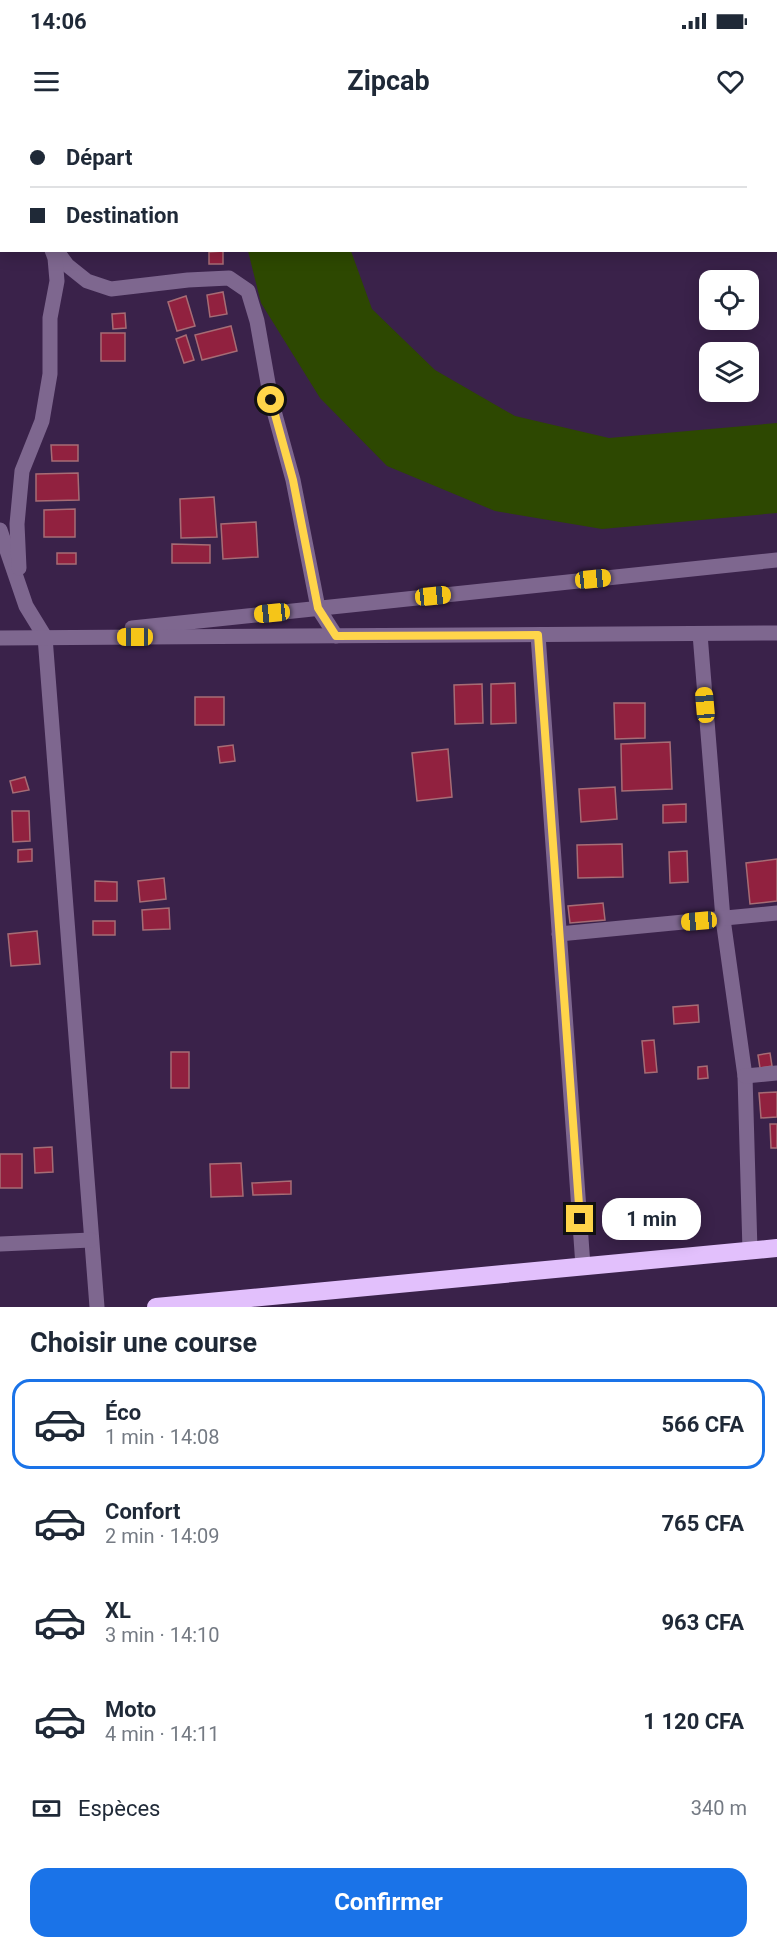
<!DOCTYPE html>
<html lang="fr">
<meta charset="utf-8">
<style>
:root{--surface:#fff;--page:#f6f6f7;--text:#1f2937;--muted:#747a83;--line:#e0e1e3;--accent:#1a73e8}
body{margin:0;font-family:Roboto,sans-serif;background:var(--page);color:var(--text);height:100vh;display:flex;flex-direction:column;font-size:22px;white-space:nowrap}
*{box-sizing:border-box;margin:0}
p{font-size:20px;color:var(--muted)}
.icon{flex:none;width:33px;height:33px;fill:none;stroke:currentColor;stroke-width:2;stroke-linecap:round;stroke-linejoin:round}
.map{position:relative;height:1187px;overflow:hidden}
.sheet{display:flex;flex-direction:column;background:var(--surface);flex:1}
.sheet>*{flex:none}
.guide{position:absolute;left:0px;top:0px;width:777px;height:132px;box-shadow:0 3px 15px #0003;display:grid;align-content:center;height:132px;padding:0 30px;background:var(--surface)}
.tools{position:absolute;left:699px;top:150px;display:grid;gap:12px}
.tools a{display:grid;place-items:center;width:60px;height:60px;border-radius:12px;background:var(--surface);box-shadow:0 3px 15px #0003;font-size:30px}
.end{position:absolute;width:27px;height:27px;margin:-14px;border:8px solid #ffd54a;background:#111;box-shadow:0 0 0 3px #111}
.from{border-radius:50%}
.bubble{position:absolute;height:42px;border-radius:18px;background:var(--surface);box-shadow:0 3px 15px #0003;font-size:20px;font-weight:700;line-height:42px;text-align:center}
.car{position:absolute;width:18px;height:36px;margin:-18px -9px;border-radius:8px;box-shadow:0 0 4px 2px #0007;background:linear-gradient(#f5c518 24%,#345 0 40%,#f5c518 0 76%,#345 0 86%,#f5c518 0)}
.guide b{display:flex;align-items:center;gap:21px;height:57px;font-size:22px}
.guide b+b{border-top:2px solid var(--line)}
.guide i{width:15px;height:15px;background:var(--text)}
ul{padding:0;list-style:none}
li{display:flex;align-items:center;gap:18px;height:90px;margin:0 12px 9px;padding:0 18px;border:3px solid transparent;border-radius:18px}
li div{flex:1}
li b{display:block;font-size:22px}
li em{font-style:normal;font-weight:700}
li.active{border-color:var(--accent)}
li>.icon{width:54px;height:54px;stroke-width:1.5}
h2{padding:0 30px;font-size:27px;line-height:72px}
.pay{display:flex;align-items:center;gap:15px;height:66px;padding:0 30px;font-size:22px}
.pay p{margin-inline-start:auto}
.button{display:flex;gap:12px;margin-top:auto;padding:12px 30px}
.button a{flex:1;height:69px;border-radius:18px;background:var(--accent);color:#fff;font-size:24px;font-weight:700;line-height:69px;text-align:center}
.status{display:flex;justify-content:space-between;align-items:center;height:42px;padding:0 30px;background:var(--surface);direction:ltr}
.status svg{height:16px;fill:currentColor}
header{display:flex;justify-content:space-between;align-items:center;height:78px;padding:0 30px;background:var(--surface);font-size:27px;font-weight:700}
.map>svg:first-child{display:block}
</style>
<div class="status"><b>14:06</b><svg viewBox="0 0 49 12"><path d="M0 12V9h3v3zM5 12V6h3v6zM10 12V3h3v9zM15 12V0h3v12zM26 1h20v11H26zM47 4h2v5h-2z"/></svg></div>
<header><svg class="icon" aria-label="menu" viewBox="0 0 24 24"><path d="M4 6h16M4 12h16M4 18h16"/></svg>Zipcab<svg class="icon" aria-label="heart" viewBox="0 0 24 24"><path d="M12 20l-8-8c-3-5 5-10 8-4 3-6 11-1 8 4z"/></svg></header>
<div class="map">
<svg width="777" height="1187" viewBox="0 0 777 1187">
<rect width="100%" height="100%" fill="#3a224a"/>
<path fill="#2d4801" d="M248 131H351L372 189 435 250 515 296 609 318 777 303V393L602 409 495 391 387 346 320 278 261 183Z"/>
<g fill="#91213f" stroke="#a66c75" stroke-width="1.5">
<path d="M223 131V144H209V132Z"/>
<path d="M223 172 227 194 210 197 207 175Z"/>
<path d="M186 176 195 206 177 211 168 182Z"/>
<path d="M125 193 126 208 113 209 112 194Z"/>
<path d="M231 206 237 231 202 240 195 215Z"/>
<rect x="101" y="213" width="24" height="28"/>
<path d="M186 215 194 240 184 243 176 219Z"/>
<path d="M51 325H78V341H52Z"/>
<path d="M78 353 79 380 36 381V354Z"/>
<path d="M214 377 217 417 181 418 180 379Z"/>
<path d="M75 389V417H44V390Z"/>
<path d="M256 402 258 437 223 439 221 404Z"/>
<path d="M172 424 210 425V443H172Z"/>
<rect x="57" y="433" width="19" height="11"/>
<path d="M515 563 516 603 491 604V564Z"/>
<path d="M482 564 483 603 455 604 454 565Z"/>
<rect x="195" y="577" width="29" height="28"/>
<path d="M614 583H645V618L615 619Z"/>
<path d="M670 622 672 669 622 671 621 624Z"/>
<path d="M233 625 235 641 220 643 218 627Z"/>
<path d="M448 629 452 677 417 681 412 633Z"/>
<path d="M25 657 29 670 13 673 10 661Z"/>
<path d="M615 667 617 699 581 702 579 669Z"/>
<path d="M686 684V702L663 703V685Z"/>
<path d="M12 691H29L30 721 13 722Z"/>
<path d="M622 724 623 757 578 758 577 725Z"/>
<path d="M32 729V741L18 742V730Z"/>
<path d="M687 731 688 762 670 763 669 732Z"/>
<path d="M777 739V781L750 784 746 743Z"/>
<path d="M164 758 166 779 140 782 138 761Z"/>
<path d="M95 761 117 762V781H95Z"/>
<path d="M603 783 605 800 570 803 568 786Z"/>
<path d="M169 788 170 809 143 810 142 790Z"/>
<rect x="93" y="801" width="22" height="14"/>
<path d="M37 811 40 844 11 846 8 814Z"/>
<path d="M698 885 699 902 674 904 673 887Z"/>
<path d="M654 920 657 952 645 953 642 921Z"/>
<rect x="171" y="932" width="18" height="36"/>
<path d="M770 933 772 946 760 948 758 935Z"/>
<path d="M707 946 708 958 698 959V947Z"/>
<path d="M777 972V997L761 998 759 973Z"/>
<path d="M770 1004H777V1028H771Z"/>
<path d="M52 1027 53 1052 35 1053 34 1028Z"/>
<rect x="0" y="1034" width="22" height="34"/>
<path d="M241 1043 243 1076 211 1077 210 1044Z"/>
<path d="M291 1061V1074L253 1075 252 1063Z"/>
</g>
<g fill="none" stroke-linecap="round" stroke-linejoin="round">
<g stroke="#7e678f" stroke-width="15">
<path d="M0 55 2 57"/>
<path d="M0 89 2 90"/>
<path d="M56 130 67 145 87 161 111 169 188 160 229 158 248 171 257 201 271 280 293 360 318 488 336 516"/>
<path d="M0 410 26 486 45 517 97 1187"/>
<path d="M19 448 17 404 22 351 42 301 50 254V198L57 161 55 138 52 130"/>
<path d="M132 508 777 440"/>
<path d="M700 514 723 799 745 956 750 1131"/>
<path d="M538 515 583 1146"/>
<path d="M0 518 777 513"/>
<path d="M559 814 777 793"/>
<path d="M745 956 777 953"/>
<path d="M0 1124 91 1120"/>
</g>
<path stroke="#e2c0fc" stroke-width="18" d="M156 1187 777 1128"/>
</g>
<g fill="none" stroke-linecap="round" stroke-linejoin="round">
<path stroke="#ffd54a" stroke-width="8" d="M271 280 293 360 318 488 336 516 538 515 580 1099"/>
</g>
</svg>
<div class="tools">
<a><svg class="icon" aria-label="locate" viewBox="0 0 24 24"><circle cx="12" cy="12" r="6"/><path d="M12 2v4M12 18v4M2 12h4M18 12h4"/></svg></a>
<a><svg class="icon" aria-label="layers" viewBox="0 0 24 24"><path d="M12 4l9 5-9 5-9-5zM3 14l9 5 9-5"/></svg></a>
</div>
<i class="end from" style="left:271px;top:280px"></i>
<i class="end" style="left:580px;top:1099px"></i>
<div class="bubble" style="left:602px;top:1078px;width:99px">1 min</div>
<i class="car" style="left:593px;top:459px;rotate:84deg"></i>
<i class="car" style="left:433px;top:476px;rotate:84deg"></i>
<i class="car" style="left:272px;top:493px;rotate:264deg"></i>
<i class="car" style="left:135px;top:517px;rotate:270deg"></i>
<i class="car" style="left:705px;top:585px;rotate:355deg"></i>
<i class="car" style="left:699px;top:801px;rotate:265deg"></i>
<div class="guide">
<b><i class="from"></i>Départ</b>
<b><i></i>Destination</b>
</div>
</div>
<section class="sheet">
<h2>Choisir une course</h2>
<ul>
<li class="active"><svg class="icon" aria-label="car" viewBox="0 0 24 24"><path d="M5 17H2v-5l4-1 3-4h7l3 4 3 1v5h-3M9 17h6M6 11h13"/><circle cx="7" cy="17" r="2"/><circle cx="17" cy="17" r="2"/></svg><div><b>Éco</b><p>1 min · 14:08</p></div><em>566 CFA</em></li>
<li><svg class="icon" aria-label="car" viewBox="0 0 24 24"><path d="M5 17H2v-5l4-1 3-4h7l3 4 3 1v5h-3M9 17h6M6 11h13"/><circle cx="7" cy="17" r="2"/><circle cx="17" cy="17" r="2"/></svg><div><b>Confort</b><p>2 min · 14:09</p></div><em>765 CFA</em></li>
<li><svg class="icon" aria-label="car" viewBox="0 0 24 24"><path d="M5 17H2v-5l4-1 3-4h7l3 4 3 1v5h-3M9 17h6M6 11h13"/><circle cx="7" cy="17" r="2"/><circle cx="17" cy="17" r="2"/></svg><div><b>XL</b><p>3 min · 14:10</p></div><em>963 CFA</em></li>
<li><svg class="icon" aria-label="car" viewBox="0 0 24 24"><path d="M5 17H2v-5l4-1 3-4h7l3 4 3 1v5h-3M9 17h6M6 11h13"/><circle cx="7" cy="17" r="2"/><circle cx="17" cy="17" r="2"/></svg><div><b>Moto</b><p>4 min · 14:11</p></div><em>1 120 CFA</em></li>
</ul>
<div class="pay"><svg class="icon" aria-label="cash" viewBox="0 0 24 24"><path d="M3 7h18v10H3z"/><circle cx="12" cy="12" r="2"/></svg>Espèces<p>340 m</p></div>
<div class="button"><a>Confirmer</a></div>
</section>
